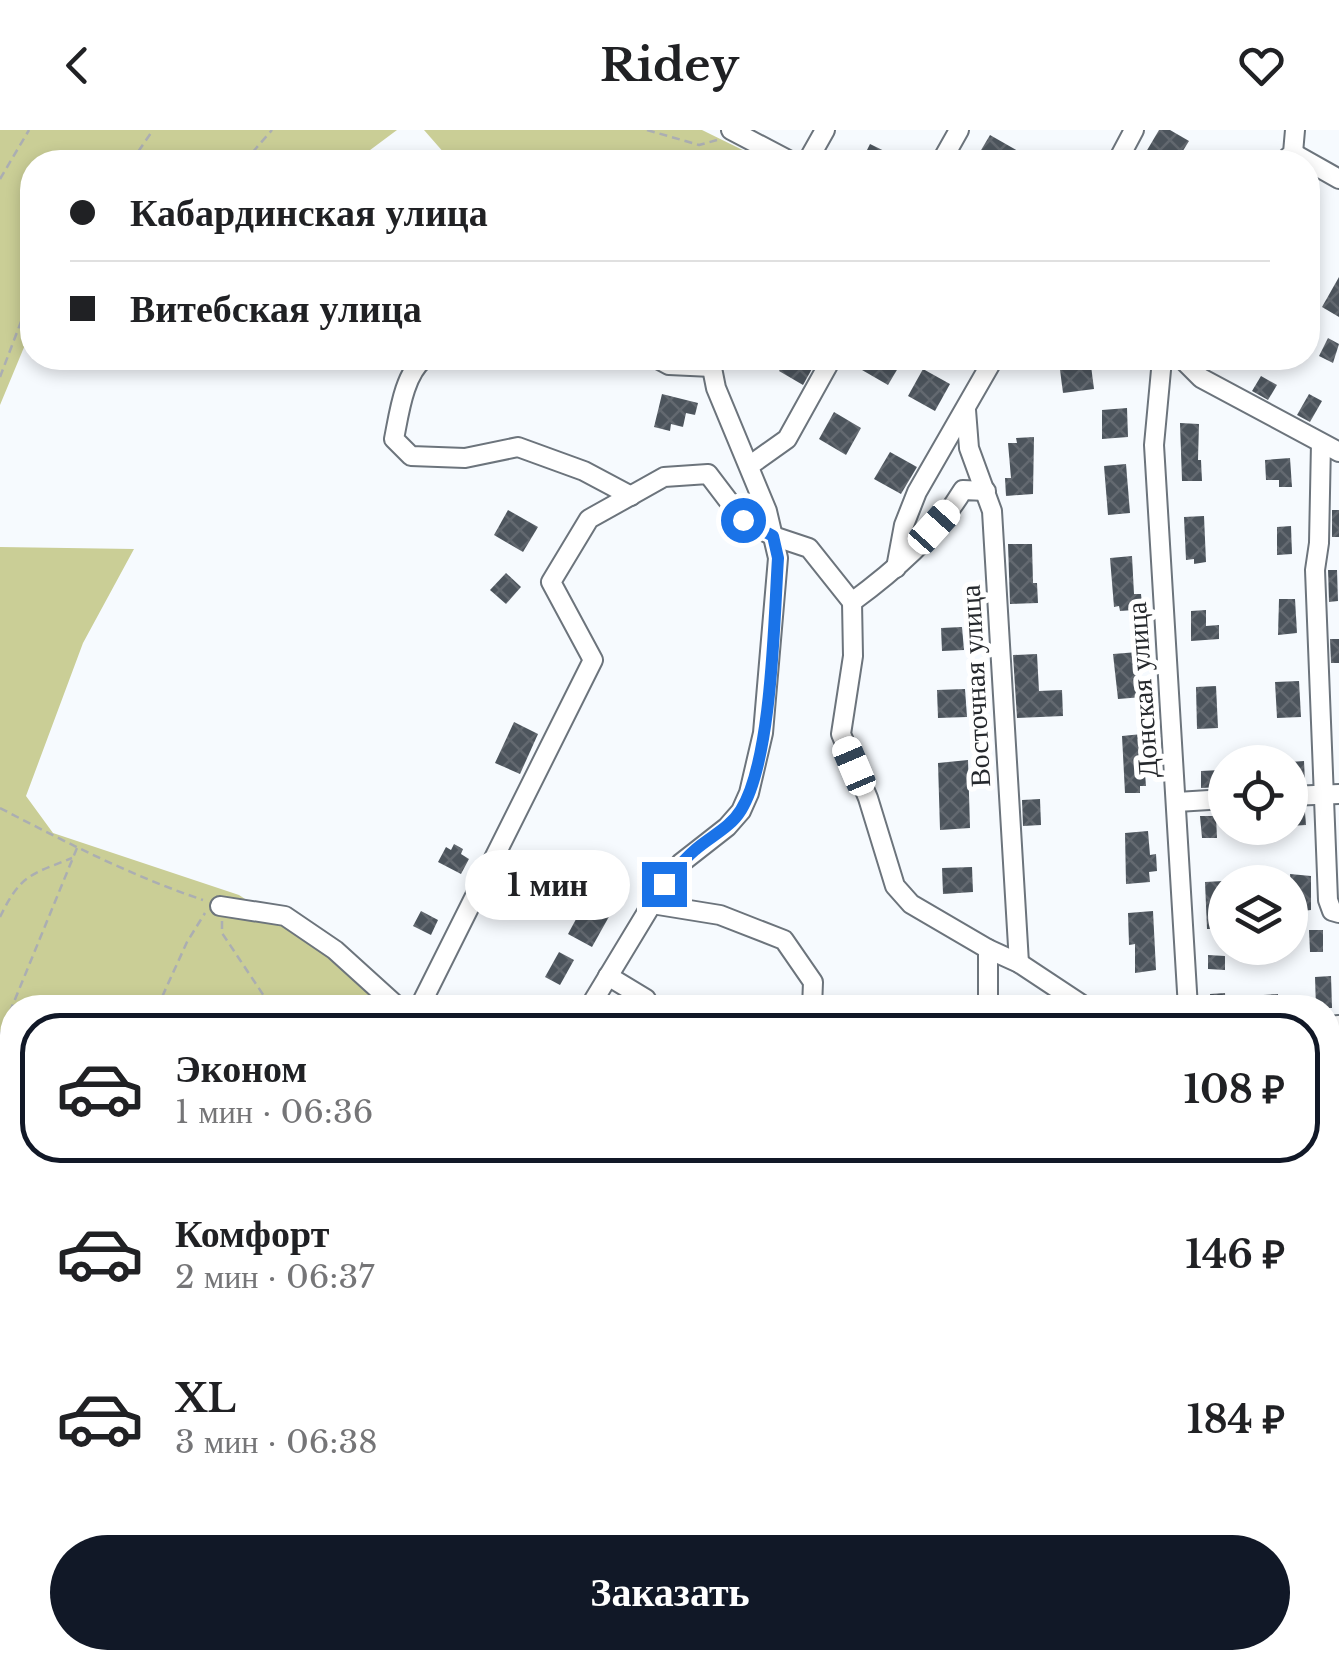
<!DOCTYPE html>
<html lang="ru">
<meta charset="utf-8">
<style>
:root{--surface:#fff;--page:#f6f6f6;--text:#202124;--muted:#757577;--line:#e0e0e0;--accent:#111827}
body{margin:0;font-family:"Libre Baskerville",serif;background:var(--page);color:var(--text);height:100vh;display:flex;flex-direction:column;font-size:38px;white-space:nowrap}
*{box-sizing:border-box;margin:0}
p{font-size:32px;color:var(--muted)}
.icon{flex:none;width:55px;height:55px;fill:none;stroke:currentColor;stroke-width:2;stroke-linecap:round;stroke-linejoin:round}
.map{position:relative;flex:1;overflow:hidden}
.sheet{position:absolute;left:0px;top:865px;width:1340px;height:675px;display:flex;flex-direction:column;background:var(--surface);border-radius:40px 40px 0 0;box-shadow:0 5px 15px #0003}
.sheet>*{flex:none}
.banner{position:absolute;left:20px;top:20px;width:1300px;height:220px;border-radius:40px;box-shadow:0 5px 15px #0003;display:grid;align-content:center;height:220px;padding:0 50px;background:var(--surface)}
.fabs{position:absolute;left:1208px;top:615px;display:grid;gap:20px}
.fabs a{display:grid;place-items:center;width:100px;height:100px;border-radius:50%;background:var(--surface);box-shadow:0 5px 15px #0003;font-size:50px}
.end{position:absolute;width:45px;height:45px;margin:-22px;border:12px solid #1a73e8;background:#fff;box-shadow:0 0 0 5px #fff}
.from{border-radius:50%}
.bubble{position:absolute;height:70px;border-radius:35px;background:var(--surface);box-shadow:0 5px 15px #0003;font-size:32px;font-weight:700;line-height:70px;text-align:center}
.car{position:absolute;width:30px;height:60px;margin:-30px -15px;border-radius:12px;box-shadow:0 0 8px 2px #0007;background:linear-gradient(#fff 24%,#345 0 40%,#fff 0 76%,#345 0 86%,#fff 0)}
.banner b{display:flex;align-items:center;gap:35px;height:95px;font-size:38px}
.banner b+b{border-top:2px solid var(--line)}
.banner i{width:25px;height:25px;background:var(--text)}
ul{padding:18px 0 0;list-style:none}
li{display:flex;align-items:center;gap:30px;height:150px;margin:0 20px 15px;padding:0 30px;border:5px solid transparent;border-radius:40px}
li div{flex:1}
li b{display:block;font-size:38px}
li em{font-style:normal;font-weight:700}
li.on{border-color:var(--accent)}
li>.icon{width:90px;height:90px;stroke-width:1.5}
.button{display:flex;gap:20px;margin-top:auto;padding:20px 50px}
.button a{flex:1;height:115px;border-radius:60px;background:var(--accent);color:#fff;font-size:40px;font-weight:700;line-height:115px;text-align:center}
header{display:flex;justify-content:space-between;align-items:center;height:130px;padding:0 50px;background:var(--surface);font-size:45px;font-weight:700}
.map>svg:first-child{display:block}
</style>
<header><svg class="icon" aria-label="back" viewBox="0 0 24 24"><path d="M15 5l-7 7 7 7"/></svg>Ridey<svg class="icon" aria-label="heart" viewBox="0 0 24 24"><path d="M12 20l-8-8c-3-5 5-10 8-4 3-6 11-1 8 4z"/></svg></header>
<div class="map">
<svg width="1339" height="1540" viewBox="0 0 1339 1540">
<defs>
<pattern id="building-cross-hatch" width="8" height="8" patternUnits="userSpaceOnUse" patternTransform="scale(2.5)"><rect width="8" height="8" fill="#4c545c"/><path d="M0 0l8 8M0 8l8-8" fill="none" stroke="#636970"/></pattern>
</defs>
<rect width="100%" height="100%" fill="#f6fafe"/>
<g fill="#cace96">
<path d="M0 0H397L354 32H32V198L0 275Z"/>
<path d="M424 0H702L767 32H452Z"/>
<path d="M0 417 134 419 83 513 26 666 53 703 239 765 408 877 12 878V1528H291L286 1540H0Z"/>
</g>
<g fill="url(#building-cross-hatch)">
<path d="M1159 0H1170L1189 11 1176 32H1164L1146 22Z"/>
<path d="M990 5 1037 32H974Z"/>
<path d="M870 14 907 32H861Z"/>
<path d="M1339 147V187L1322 177Z"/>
<path d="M1328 208 1339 214 1333 233 1319 226Z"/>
<path d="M786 228H818L803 255 779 241Z"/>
<path d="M868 228H904L888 255 862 240Z"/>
<path d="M1090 228 1094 259 1063 263 1059 232Z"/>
<path d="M923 239 950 254 935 281 908 266Z"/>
<path d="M1261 246 1277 255 1268 270 1252 261Z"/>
<path d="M662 264 698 273 695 285 686 283 683 297 671 294 670 301 654 297Z"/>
<path d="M1309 264 1322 271 1310 292 1297 285Z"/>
<path d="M1127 278 1128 307 1102 309V280Z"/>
<path d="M834 282 861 298 846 325 819 309Z"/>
<path d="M1180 293 1199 294 1198 330H1201L1202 351H1182Z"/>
<path d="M1034 307 1033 364 1006 366 1005 348H1011L1008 313H1017L1016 308Z"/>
<path d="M890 322 917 337 901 364 874 349Z"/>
<path d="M1290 328 1292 357H1279V350H1266L1265 330Z"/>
<path d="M1126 334 1130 383 1108 385 1104 336Z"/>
<path d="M508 380 538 397 523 422 494 405Z"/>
<rect x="1332" y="380" width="7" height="27"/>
<path d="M1204 386 1206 432 1194 434V429L1186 430 1184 387Z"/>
<path d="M1291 396 1292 424 1277 425V397Z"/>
<path d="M1008 414H1032L1033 453H1037L1038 473 1010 474Z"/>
<path d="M1132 426 1134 464H1141L1142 474 1134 476V480L1120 481 1119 476 1114 477 1110 428Z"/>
<path d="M1328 440H1337L1338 471 1329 472Z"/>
<path d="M506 443 521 457 506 474 490 460Z"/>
<path d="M1279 469H1295L1297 503 1278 505Z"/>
<path d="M1206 480V496L1219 495V509L1191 511V481Z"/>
<path d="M962 497 964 520 942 521 941 498Z"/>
<path d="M1330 509H1339V533H1331Z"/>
<path d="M1138 522 1143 567 1118 569 1113 524Z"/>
<path d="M1037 524 1039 561 1062 560 1063 586 1017 588 1013 525Z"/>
<path d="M1299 551 1301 587 1277 588 1275 552Z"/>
<path d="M1216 556 1218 598 1197 599 1196 557Z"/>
<path d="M965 559 967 587 938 588 937 560Z"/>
<path d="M514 592 538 604 520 644 495 633Z"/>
<path d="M1142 604 1146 656H1140V663H1125L1122 606Z"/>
<path d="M968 630 970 698 940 700 938 633Z"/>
<path d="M1304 631 1305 652 1290 653V632Z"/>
<path d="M1220 640 1221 657 1201 658V641Z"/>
<path d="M1040 669 1041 695 1023 696 1022 670Z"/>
<path d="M1305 682 1306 695 1290 696V683Z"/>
<path d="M1200 686H1216L1217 708H1202Z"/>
<path d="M1148 701 1150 725 1156 724 1157 741 1149 742 1150 752 1126 754 1125 703Z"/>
<path d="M454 714 463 719 461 724 469 729 461 744 438 732 446 717 451 720Z"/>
<path d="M972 737 973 762 943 764 942 738Z"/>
<path d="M1290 744 1311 746V780L1294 782Z"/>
<path d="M1223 751 1225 799H1207L1205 752Z"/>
<path d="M595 754 620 767 592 817 568 804Z"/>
<path d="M421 781 438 790 431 805 413 796Z"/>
<path d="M1153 781 1156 840 1135 843V814L1129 815 1128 783Z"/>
<path d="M1309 800H1323V822H1310Z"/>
<path d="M559 822 574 830 560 855 545 847Z"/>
<path d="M1208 825 1225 826V840L1208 839Z"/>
<path d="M1331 846 1332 878H1316L1315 847Z"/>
<path d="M1225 863 1226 878H1211L1210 864Z"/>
<path d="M1278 864V878H1264L1263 865Z"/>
<path d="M1328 1109 1339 1115V1149L1328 1144Z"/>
<path d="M1328 1182 1339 1186V1218L1328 1214Z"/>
<path d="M1328 1251 1339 1255V1288L1328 1284Z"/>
<path d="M991 1528H1014L1010 1540H987Z"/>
<path d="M1224 1528H1247L1242 1540H1219Z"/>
</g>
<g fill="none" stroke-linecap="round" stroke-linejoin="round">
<defs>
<g id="minor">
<path d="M731 0 792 32"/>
<path d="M1293 23 1339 49"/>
<path d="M807 32 825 0"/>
<path d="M941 32 959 0"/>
<path d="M1117 32 1134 0"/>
<path d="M1283 32 1293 23 1295 0"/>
<path d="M425 228C404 243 399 284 394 309L411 326 465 328 518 317 584 341 631 366"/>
<path d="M656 228 669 235 712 237"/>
<path d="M1181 228 1201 248 1339 322"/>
<path d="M1161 240 1154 315 1188 878"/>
<path d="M966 280 969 318 992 381 1019 833"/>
<path d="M1321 313 1319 413 1315 440 1328 770 1332 781 1339 783"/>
<path d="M749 336 787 309 832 228"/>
<path d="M896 438 904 395 917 362 994 228"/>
<path d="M852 472 853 526 841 604 868 668 895 756 911 774 988 819 1019 833 1087 878"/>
<path d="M1290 666 1339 664"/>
<path d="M1177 672 1225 669"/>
<path d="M652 774 720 785 784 810 813 852 812 878"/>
<path d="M220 776 285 786 335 820 399 878"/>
<path d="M988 819V878"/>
<path d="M608 846 646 869 651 878"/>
<path d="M419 878 593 530 551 452 589 389 664 347 708 344 743 390 773 406 809 418 852 472C894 441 936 405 963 360L986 361"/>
<path d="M589 878 664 754 681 733 727 697 741 681 749 663 763 603 778 428 767 381 716 258 710 228"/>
<path d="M1328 896 1339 895"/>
<path d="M1328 1049 1339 1045"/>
<path d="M1328 1082 1339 1087"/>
<path d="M1328 1229 1339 1233"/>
<path d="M1328 1367 1339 1372"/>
<path d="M328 1540 332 1528"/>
<path d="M915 1540 920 1528"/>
<path d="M1043 1540 1049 1528"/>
<path d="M1200 1540 1206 1528"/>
<path d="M1337 1540 1339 1535"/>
</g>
</defs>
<use href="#minor" stroke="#6c747c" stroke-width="22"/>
<g stroke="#abaeb2" stroke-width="2.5" stroke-dasharray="8 5" stroke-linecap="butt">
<path d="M647 0 699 15 717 10"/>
<path d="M131 32 153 0"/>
<path d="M244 32 272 0"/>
<path d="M0 49 29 0"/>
<path d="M0 247 22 189 32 173"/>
<path d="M0 678C67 713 132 746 203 770"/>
<path d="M0 787C21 744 30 745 72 728"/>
<path d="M222 791V803L272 878"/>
<path d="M157 878 187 812 205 783"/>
<path d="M0 906 77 718"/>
<path d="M0 1227 12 1199"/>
<path d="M0 1332 12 1348"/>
<path d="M0 1523 13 1540"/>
<path d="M150 1528 160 1540"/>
<path d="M297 1540 303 1528"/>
</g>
<use href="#minor" stroke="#fff" stroke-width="18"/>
</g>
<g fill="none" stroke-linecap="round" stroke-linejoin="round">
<path stroke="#1a73e8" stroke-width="12" d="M664 754C674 742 683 730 695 720 711 706 730 698 741 680 772 630 774 490 778 428L773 406 743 390"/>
</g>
<g text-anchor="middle" stroke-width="10" stroke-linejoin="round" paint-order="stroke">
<g font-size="28" fill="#26292d" stroke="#fff">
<text transform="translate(975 556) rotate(-93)" y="10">Восточная улица</text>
<text transform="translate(1142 560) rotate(-94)" y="10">Донская улица</text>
</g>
</g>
</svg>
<div class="fabs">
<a><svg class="icon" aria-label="locate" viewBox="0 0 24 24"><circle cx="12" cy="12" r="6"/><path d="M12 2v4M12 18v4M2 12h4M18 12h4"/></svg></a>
<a><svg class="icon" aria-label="layers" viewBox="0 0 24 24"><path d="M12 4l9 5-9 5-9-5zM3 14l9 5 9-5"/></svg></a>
</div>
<i class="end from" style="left:743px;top:390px"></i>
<i class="end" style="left:664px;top:754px"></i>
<div class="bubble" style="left:465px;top:720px;width:165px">1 мин</div>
<i class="car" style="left:934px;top:397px;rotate:42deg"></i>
<i class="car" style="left:854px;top:636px;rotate:337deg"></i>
<div class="banner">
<b><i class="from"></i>Кабардинская улица</b>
<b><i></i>Витебская улица</b>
</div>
<section class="sheet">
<ul>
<li class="on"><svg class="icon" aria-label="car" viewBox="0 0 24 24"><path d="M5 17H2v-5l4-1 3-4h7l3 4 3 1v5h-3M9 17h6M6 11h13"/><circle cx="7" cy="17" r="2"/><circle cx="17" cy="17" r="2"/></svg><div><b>Эконом</b><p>1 мин · 06:36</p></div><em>108 ₽</em></li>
<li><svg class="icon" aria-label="car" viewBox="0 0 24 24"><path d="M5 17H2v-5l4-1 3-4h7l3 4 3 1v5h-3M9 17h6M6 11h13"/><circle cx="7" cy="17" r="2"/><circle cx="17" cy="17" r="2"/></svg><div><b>Комфорт</b><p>2 мин · 06:37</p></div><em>146 ₽</em></li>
<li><svg class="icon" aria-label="car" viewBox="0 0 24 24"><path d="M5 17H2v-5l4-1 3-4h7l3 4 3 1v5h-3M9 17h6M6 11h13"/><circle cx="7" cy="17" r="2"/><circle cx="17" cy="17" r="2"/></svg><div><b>XL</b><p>3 мин · 06:38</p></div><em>184 ₽</em></li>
</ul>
<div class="button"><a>Заказать</a></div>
</section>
</div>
